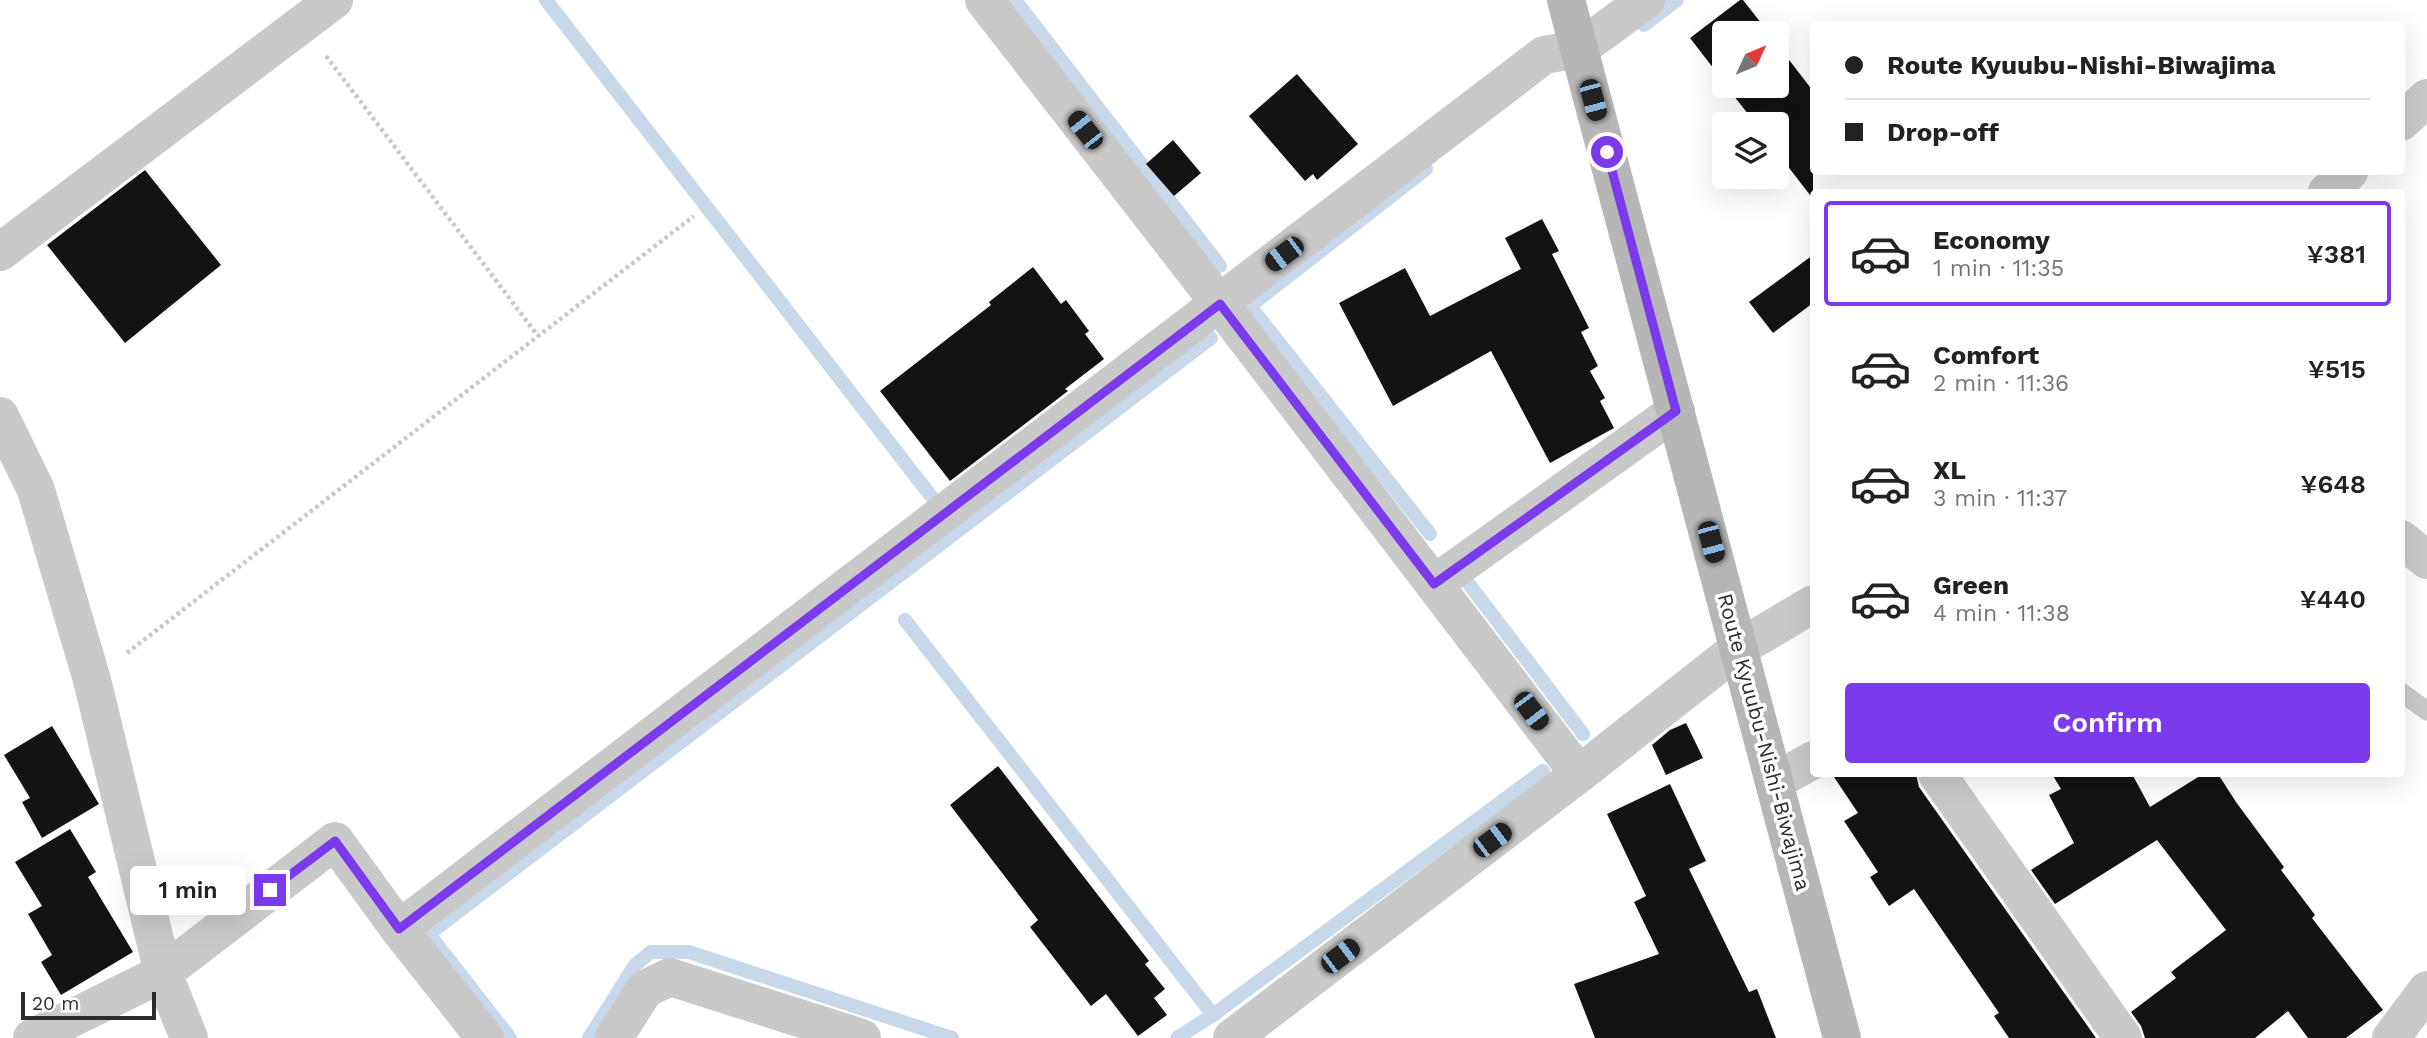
<!DOCTYPE html>
<meta charset="utf-8">
<style>
:root{--surface:#fff;--page:#f2f2f2;--text:#222;--muted:#767676;--line:#e0e0e0;--accent:#7c3aed}
body{margin:0;font-family:"Work Sans",sans-serif;background:var(--page);color:var(--text);height:100vh;display:flex;flex-direction:column;font-size:26px;white-space:nowrap}
*{box-sizing:border-box;margin:0}
p{font-size:23px;color:var(--muted)}
.icon{flex:none;width:38px;height:38px;fill:none;stroke:currentColor;stroke-width:2;stroke-linecap:round;stroke-linejoin:round}
.map{position:relative;flex:1;overflow:hidden}
.panel{position:absolute;left:1810px;top:189px;width:595px;height:588px;display:flex;flex-direction:column;background:var(--surface);border-radius:7px;box-shadow:0 7px 28px #0002}
.panel>*{flex:none}
.banner{position:absolute;left:1810px;top:21px;width:595px;height:154px;border-radius:7px;box-shadow:0 7px 28px #0002;display:grid;align-content:center;height:154px;padding:0 35px;background:var(--surface)}
.needle{width:46px;rotate:46deg}
.buttons{position:absolute;left:1712px;top:21px;display:grid;gap:14px}
.buttons a{display:grid;place-items:center;width:77px;height:77px;border-radius:7px;background:var(--surface);box-shadow:0 7px 28px #0002;font-size:35px}
.scale{position:absolute;left:21px;bottom:18px;width:135px;box-sizing:border-box;padding-left:7px;border:4px solid #2c2c2c;border-top:0;font-size:19px;line-height:24px;white-space:nowrap;color:#2c2c2c;-webkit-text-stroke:5px #fff;paint-order:stroke}
.end{position:absolute;width:32px;height:32px;margin:-16px;border:9px solid #7c3aed;background:#fff;box-shadow:0 0 0 4px #fff}
.from{border-radius:50%}
.bubble{position:absolute;height:49px;border-radius:7px;background:var(--surface);box-shadow:0 7px 28px #0002;font-size:23px;font-weight:600;line-height:49px;text-align:center}
.car{position:absolute;width:21px;height:42px;margin:-21px -10px;border-radius:9px;box-shadow:0 0 5px 2px #0007;background:linear-gradient(#222 24%,#8ab4d8 0 40%,#222 0 76%,#8ab4d8 0 86%,#222 0)}
.banner b{display:flex;align-items:center;gap:24px;height:66px;font-size:26px}
.banner b+b{border-top:2px solid var(--line)}
.banner i{width:18px;height:18px;background:var(--text)}
ul{padding:12px 0 0;list-style:none}
li{display:flex;align-items:center;gap:21px;height:105px;margin:0 14px 10px;padding:0 21px;border:4px solid transparent;border-radius:7px}
li div{flex:1}
li b{display:block;font-size:26px}
li em{font-style:normal;font-weight:600}
li.selected{border-color:var(--accent)}
li>.icon{width:63px;height:63px;stroke-width:1.5}
.primary-button{display:flex;gap:14px;margin-top:auto;padding:14px 35px}
.primary-button a{flex:1;height:80px;border-radius:7px;background:var(--accent);color:#fff;font-size:28px;font-weight:600;line-height:80px;text-align:center}
.map>svg:first-child{display:block}
</style>
<div class="map">
<svg width="2427" height="1038" viewBox="0 0 2427 1038">
<rect width="100%" height="100%" fill="#fff"/>
<g fill="none" stroke-linecap="round" stroke-linejoin="round">
<g stroke="#c6d8e9" stroke-width="14">
<path d="M546 0 934 500"/>
<path d="M1015 0 1220 266"/>
<path d="M1644 25 1677 0"/>
<path d="M1426 169 1250 306 1430 534"/>
<path d="M1469 584 1583 734"/>
<path d="M905 620 1213 1015"/>
<path d="M510 1038 429 934 1211 338"/>
<path d="M589 1038 635 965 651 952H689L952 1038"/>
<path d="M1177 1038 1213 1015 1543 771"/>
</g>
</g>
<g fill="#131313">
<path d="M1740 0H1743L1769 33H1724V82L1690 38Z"/>
<path d="M1776 43 1813 91V199L1776 151V124H1756L1726 86H1776Z"/>
<path d="M1297 74 1358 144 1317 180 1313 174 1305 181 1249 116Z"/>
<path d="M1173 140 1201 173 1174 196 1146 164Z"/>
<path d="M145 170 221 265 125 343 47 245Z"/>
<path d="M1542 219 1559 251 1552 254 1589 328 1581 332 1598 366 1590 371 1605 398 1600 401 1614 428 1550 463 1491 351 1393 406 1339 303 1405 268 1430 316 1521 269 1505 238Z"/>
<path d="M1813 255V303L1773 333 1749 302Z"/>
<path d="M1033 267 1061 304 1066 300 1089 331 1085 334 1104 359 1065 389 1068 391 950 481 880 391 991 305 989 302Z"/>
<path d="M1686 723 1703 758 1666 775 1652 745 1670 730Z"/>
<path d="M52 726 99 804 42 838 22 802 30 798 4 755Z"/>
<path d="M998 766 1149 961 1145 964 1165 989 1154 998 1167 1015 1138 1036 1106 994 1091 1006 1030 927 1038 920 950 805Z"/>
<path d="M1832 774H1916L1919 787 2096 1038H2009L1994 1016 1999 1013 1914 889 1889 906 1870 877 1878 872 1844 821 1858 813Z"/>
<path d="M2052 774H2132L2150 807 2203 774H2218L2236 802 2284 867 2281 870 2315 915 2312 918 2383 1010 2346 1038H2308L2288 1011 2255 1038H2145L2141 1026 2131 1012 2176 978 2171 972 2226 930 2157 840 2055 904 2031 870 2074 843 2049 795 2061 789Z"/>
<path d="M1670 784 1706 861 1689 869 1749 992 1757 989 1776 1038H1595L1574 984 1659 954 1634 902 1646 896 1607 814Z"/>
<path d="M70 829 96 872 88 877 133 952 61 995 41 962 52 955 28 914 42 906 15 862Z"/>
</g>
<g fill="none" stroke-linecap="round" stroke-linejoin="round">
<g stroke="#c9c9c9" stroke-width="4.5" stroke-dasharray="3.5 3.5" stroke-linecap="butt">
<path d="M326 56 538 336"/>
<path d="M127 653 694 216"/>
</g>
<path stroke="#c9c9c9" stroke-width="19" d="M2401 692 2427 711"/>
<g stroke="#c9c9c9" stroke-width="38">
<path d="M984 0 1220 304 1579 774"/>
<path d="M2401 122 2427 98"/>
<path d="M2327 192 2349 172"/>
<path d="M0 252 334 0"/>
<path d="M0 416 36 490 92 680 163 973 189 1038"/>
<path d="M2401 539 2427 560"/>
<path d="M1434 584 1676 411"/>
<path d="M1937 774 2123 1038"/>
<path d="M1774 782 1813 760"/>
<path d="M32 1038 163 973 335 841 399 929"/>
<path d="M485 1038 399 929 1544 55 1579 49 1646 0"/>
<path d="M614 1038 645 989 670 977 862 1038"/>
<path d="M1232 1038 1579 774 1739 648 1813 604"/>
<path d="M2391 1038 2427 990"/>
</g>
<path stroke="#b6b6b6" stroke-width="38" d="M1566 0 1842 1038"/>
</g>
<g fill="none" stroke-linecap="round" stroke-linejoin="round">
<path stroke="#7c3aed" stroke-width="9" d="M270 890 335 841 399 929 1220 304 1434 584 1676 411 1607 152"/>
</g>
<g text-anchor="middle" stroke-width="7" stroke-linejoin="round" paint-order="stroke">
<g font-size="21" fill="#2c2c2c" stroke="#fff">
<text transform="translate(1764 742) rotate(75)" y="7">Route Kyuubu-Nishi-Biwajima</text>
</g>
</g>
</svg>
<div class="buttons">
<a><svg class="needle" viewBox="-14 -14 28 28"><path d="M0-13l5 13h-10z" fill="#e53935"/><path d="M0 13l5-13h-10z" fill="#767676"/></svg></a>
<a><svg class="icon" aria-label="layers" viewBox="0 0 24 24"><path d="M12 4l9 5-9 5-9-5zM3 14l9 5 9-5"/></svg></a>
</div>
<div class="scale">20 m</div>
<i class="end from" style="left:1607px;top:152px"></i>
<i class="end" style="left:270px;top:890px"></i>
<div class="bubble" style="left:130px;top:866px;width:116px">1 min</div>
<i class="car" style="left:1593px;top:100px;rotate:165deg"></i>
<i class="car" style="left:1085px;top:130px;rotate:322deg"></i>
<i class="car" style="left:1284px;top:254px;rotate:233deg"></i>
<i class="car" style="left:1711px;top:542px;rotate:165deg"></i>
<i class="car" style="left:1531px;top:711px;rotate:143deg"></i>
<i class="car" style="left:1492px;top:840px;rotate:53deg"></i>
<i class="car" style="left:1340px;top:956px;rotate:53deg"></i>
<div class="banner">
<b><i class="from"></i>Route Kyuubu-Nishi-Biwajima</b>
<b><i></i>Drop-off</b>
</div>
<section class="panel">
<ul>
<li class="selected"><svg class="icon" aria-label="car" viewBox="0 0 24 24"><path d="M5 17H2v-5l4-1 3-4h7l3 4 3 1v5h-3M9 17h6M6 11h13"/><circle cx="7" cy="17" r="2"/><circle cx="17" cy="17" r="2"/></svg><div><b>Economy</b><p>1 min · 11:35</p></div><em>¥381</em></li>
<li><svg class="icon" aria-label="car" viewBox="0 0 24 24"><path d="M5 17H2v-5l4-1 3-4h7l3 4 3 1v5h-3M9 17h6M6 11h13"/><circle cx="7" cy="17" r="2"/><circle cx="17" cy="17" r="2"/></svg><div><b>Comfort</b><p>2 min · 11:36</p></div><em>¥515</em></li>
<li><svg class="icon" aria-label="car" viewBox="0 0 24 24"><path d="M5 17H2v-5l4-1 3-4h7l3 4 3 1v5h-3M9 17h6M6 11h13"/><circle cx="7" cy="17" r="2"/><circle cx="17" cy="17" r="2"/></svg><div><b>XL</b><p>3 min · 11:37</p></div><em>¥648</em></li>
<li><svg class="icon" aria-label="car" viewBox="0 0 24 24"><path d="M5 17H2v-5l4-1 3-4h7l3 4 3 1v5h-3M9 17h6M6 11h13"/><circle cx="7" cy="17" r="2"/><circle cx="17" cy="17" r="2"/></svg><div><b>Green</b><p>4 min · 11:38</p></div><em>¥440</em></li>
</ul>
<div class="primary-button"><a>Confirm</a></div>
</section>
</div>
